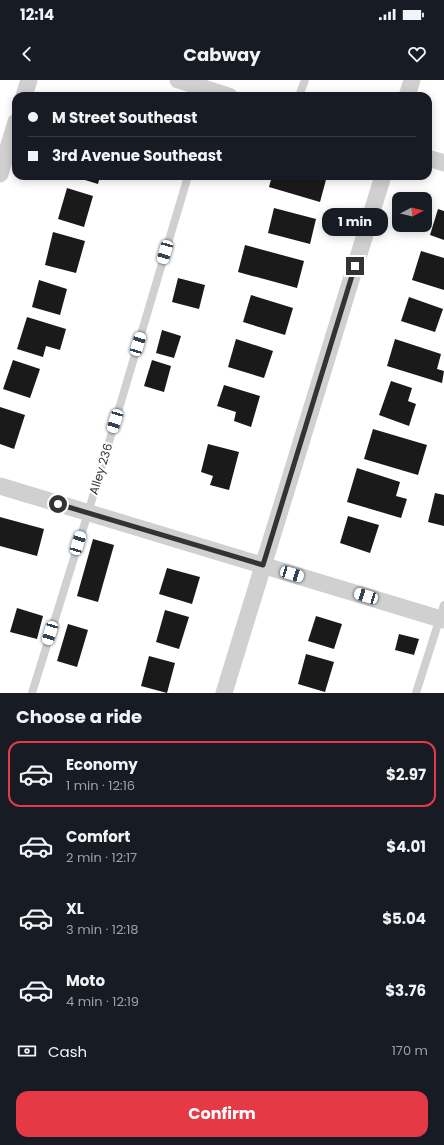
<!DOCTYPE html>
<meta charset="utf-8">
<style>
:root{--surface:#171b24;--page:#242831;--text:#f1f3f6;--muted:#9ea1a6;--line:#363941;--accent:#e63946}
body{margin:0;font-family:Poppins,sans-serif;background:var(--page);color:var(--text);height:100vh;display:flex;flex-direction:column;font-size:15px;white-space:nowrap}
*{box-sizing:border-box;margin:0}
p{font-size:13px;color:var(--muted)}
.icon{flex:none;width:22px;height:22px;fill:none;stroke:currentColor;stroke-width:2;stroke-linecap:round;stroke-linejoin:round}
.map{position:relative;height:613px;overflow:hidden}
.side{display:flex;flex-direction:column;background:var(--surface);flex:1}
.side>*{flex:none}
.hud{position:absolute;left:12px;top:12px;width:420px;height:88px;border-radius:12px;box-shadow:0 2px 10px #0003;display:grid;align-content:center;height:88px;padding:0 16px;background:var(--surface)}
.needle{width:26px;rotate:83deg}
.buttons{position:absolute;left:392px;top:112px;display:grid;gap:8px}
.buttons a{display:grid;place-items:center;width:40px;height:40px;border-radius:8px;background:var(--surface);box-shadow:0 2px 10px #0003;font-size:20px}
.end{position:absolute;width:18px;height:18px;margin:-9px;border:5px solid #333;background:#fff;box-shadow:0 0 0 2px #fff}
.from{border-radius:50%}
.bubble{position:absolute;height:28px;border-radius:12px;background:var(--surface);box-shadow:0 2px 10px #0003;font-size:13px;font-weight:700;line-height:28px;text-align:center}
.car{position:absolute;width:12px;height:24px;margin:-12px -6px;border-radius:5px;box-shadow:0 0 3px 1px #0007;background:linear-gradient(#fff 24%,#345 0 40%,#fff 0 76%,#345 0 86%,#fff 0)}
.hud b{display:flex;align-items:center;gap:14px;height:38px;font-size:15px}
.hud b+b{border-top:1px solid var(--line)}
.hud i{width:10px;height:10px;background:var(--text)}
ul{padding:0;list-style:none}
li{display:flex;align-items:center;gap:12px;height:66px;margin:0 8px 6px;padding:0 8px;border:2px solid transparent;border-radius:12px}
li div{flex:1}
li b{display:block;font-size:15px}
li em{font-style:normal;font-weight:700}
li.selected{border-color:var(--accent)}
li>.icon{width:36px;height:36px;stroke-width:1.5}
h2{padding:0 16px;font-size:18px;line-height:48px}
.pay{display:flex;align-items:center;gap:10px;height:44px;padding:0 16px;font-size:15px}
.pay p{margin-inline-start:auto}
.primary-button{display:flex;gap:8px;margin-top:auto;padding:8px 16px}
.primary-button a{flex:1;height:46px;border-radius:12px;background:var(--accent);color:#fff;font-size:16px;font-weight:700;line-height:46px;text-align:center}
.status{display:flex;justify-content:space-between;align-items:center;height:28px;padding:0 20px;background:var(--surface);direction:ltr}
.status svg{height:11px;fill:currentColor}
header{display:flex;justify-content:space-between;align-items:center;height:52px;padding:0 16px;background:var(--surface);font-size:18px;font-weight:700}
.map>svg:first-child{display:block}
</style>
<div class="status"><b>12:14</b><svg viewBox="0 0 49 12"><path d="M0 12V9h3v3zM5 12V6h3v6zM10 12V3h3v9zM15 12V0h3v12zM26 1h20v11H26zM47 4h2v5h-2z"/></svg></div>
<header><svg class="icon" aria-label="back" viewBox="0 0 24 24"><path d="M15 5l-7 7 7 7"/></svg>Cabway<svg class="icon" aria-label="heart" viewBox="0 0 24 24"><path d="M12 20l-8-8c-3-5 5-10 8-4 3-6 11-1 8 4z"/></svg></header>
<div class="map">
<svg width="444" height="613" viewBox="0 0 444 613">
<rect width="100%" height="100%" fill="#fff"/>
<g fill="#1a1a1a">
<path d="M72 96H100L98 104Z"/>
<path d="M272 96H327L320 122 269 107Z"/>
<path d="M67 108 93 116 84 147 58 139Z"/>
<path d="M274 128 316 139 310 164 268 153Z"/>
<path d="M438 129 444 131V160L430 155Z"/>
<path d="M53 152 85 161 76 193 45 185Z"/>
<path d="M245 165 304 181 297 208 238 192Z"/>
<path d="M421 171 444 178V210L412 200Z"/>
<path d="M178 198 205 205 199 229 172 222Z"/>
<path d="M39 200 67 209 60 235 32 227Z"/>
<path d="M251 215 293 228 285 255 243 242Z"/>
<path d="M409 217 443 229 435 252 401 241Z"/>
<path d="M27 237 66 249 60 270 46 266 43 277 17 269Z"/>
<path d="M162 250 181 256 174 278 156 273Z"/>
<path d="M236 259 273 271 264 298 228 287Z"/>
<path d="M395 259 441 274 437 289 444 291 442 303 387 286Z"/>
<path d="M13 280 40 289 30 318 3 309Z"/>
<path d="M152 280 171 286 164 312 144 306Z"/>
<path d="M391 301 412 308 408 321 416 324 409 346 379 335Z"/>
<path d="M224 305 260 316 251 347 234 341 236 332 217 326Z"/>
<path d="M0 327 25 335 14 369 0 364Z"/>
<path d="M373 349 427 365 418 395 364 379Z"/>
<path d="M208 364 239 372 229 410 210 405 213 396 201 392Z"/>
<path d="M357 388 400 402 396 416 407 419 401 438 347 422Z"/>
<path d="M435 413 444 415V446L428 442Z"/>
<path d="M348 436 379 445 370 473 340 463Z"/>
<path d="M0 437 44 449 37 476 0 466Z"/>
<path d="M93 459 114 465 98 522 77 516Z"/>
<path d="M167 488 200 497 192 524 159 514Z"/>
<path d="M17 528 43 536 37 559 10 552Z"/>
<path d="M165 530 189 537 179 569 156 562Z"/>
<path d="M316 536 342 544 334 569 308 561Z"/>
<path d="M68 544 88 550 77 587 57 581Z"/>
<path d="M399 554 419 559 414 575 395 570Z"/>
<path d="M306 574 334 582 325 612 298 604Z"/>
<path d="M149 576 175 583 167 613 141 606Z"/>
</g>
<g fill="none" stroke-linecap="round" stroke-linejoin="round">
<g stroke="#d0d0d0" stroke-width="8">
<path d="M299 16 305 0"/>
<path d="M32 613 88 433 188 96"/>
<path d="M416 613 444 525"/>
</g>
<g stroke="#d0d0d0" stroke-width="17">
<path d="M178 0 229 16"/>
<path d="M24 16 29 0"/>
<path d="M407 16 412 0"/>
<path d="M428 78 444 83"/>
<path d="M0 94 16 42"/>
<path d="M0 406 444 540"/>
<path d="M224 613 383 96"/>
</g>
</g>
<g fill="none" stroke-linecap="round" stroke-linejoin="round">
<path stroke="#333" stroke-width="5" d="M58 424 263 485 355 186"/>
</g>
<g text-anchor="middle" stroke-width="4" stroke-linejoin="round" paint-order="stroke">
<g font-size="12" fill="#333" stroke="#fff">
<text transform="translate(101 389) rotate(-73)" y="4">Alley 236</text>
</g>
</g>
</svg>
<div class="buttons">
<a><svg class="needle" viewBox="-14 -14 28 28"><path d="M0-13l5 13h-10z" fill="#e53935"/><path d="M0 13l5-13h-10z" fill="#9ea1a6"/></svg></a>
</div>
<i class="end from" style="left:58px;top:424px"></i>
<i class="end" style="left:355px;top:186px"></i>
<div class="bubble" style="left:322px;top:128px;width:66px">1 min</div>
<i class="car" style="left:165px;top:172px;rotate:196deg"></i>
<i class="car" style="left:138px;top:264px;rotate:17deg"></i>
<i class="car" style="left:115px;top:341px;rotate:197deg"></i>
<i class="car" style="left:78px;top:463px;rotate:17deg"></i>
<i class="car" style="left:292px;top:494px;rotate:107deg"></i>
<i class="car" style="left:366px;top:516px;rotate:287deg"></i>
<i class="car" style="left:50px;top:553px;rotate:197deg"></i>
<div class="hud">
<b><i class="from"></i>M Street Southeast</b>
<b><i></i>3rd Avenue Southeast</b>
</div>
</div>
<section class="side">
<h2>Choose a ride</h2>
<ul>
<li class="selected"><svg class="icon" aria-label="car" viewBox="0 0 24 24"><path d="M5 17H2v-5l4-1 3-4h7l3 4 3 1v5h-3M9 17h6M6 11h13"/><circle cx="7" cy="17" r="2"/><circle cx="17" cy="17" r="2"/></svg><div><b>Economy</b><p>1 min · 12:16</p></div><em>$2.97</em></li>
<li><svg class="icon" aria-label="car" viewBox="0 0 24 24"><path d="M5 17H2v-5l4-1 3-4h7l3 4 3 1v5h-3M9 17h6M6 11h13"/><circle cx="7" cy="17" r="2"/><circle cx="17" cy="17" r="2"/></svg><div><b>Comfort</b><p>2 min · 12:17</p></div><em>$4.01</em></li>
<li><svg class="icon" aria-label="car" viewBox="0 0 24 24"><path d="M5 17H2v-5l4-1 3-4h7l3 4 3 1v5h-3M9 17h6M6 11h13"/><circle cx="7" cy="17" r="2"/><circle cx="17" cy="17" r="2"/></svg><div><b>XL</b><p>3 min · 12:18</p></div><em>$5.04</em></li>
<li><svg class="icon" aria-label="car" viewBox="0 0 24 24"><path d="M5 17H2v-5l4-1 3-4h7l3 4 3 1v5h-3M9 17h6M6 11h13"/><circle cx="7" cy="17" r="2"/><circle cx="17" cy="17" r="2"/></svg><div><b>Moto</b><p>4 min · 12:19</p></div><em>$3.76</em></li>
</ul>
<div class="pay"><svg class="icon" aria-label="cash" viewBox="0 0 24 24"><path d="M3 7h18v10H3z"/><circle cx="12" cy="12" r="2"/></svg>Cash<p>170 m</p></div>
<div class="primary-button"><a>Confirm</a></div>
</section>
